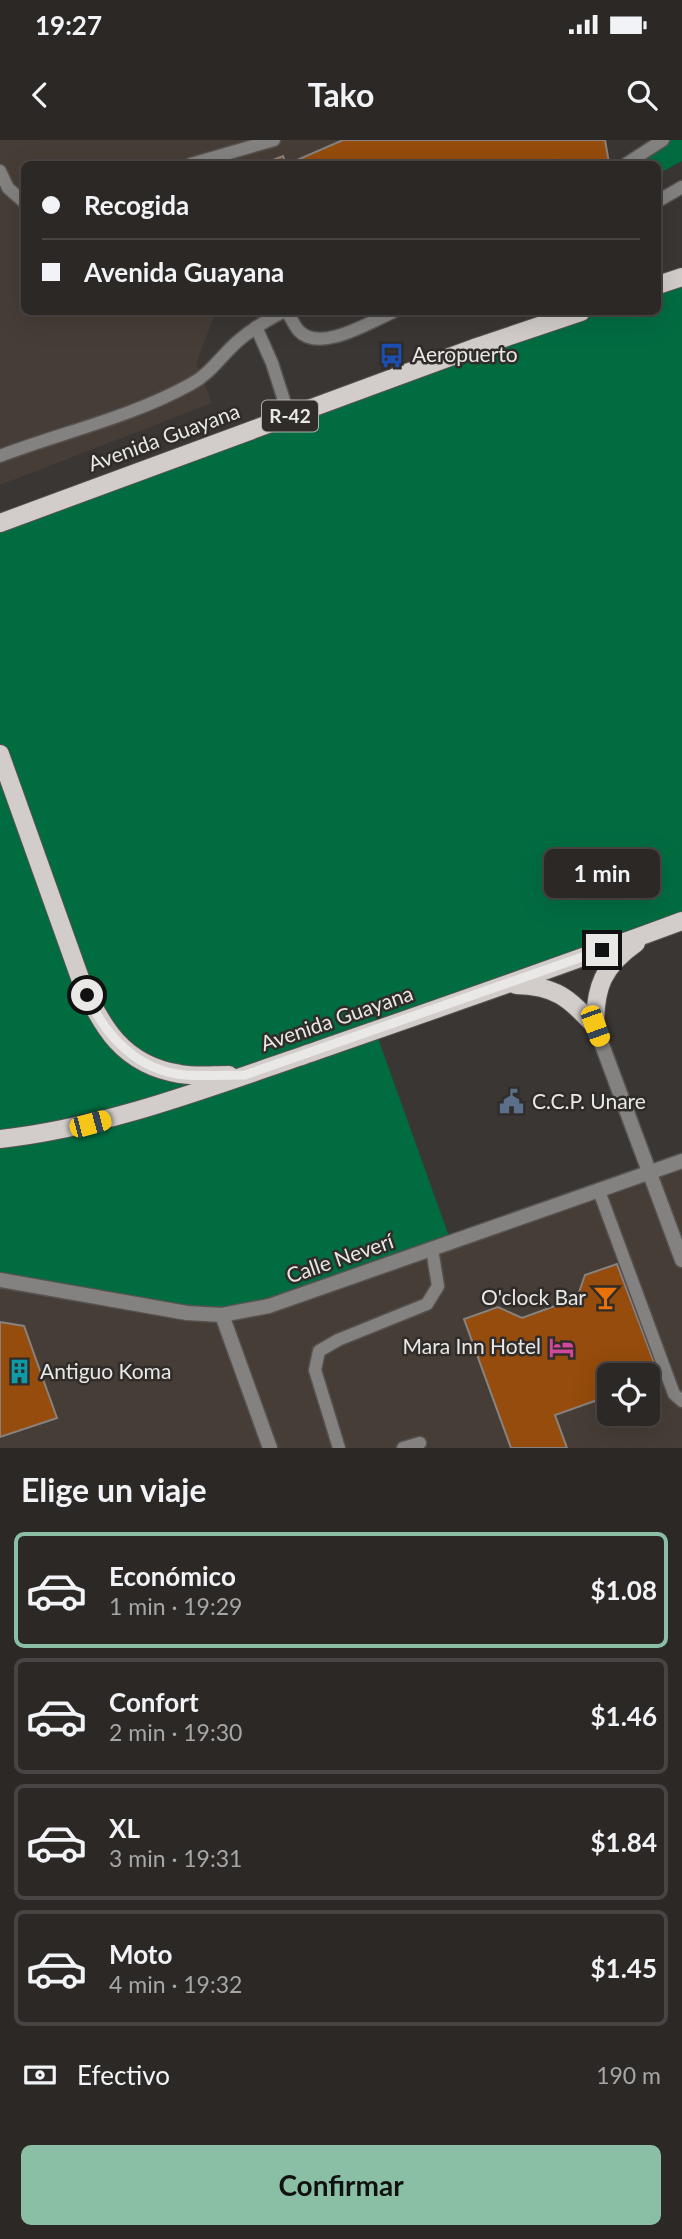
<!DOCTYPE html>
<html lang="es">
<meta charset="utf-8">
<style>
:root{--surface:#2c2826;--page:#34302e;--text:#f1f3f6;--muted:#a6a6a7;--line:#484443;--accent:#8abfa5}
body{margin:0;font-family:Lato,sans-serif;background:var(--page);color:var(--text);height:100vh;display:flex;flex-direction:column;font-size:26px;white-space:nowrap}
*{box-sizing:border-box;margin:0}
p{font-size:23px;color:var(--muted)}
.icon{flex:none;width:38px;height:38px;fill:none;stroke:currentColor;stroke-width:2;stroke-linecap:round;stroke-linejoin:round}
.map{position:relative;height:1308px;overflow:hidden}
.drawer{display:flex;flex-direction:column;background:var(--surface);flex:1}
.drawer>*{flex:none}
.top-card{position:absolute;left:21px;top:21px;width:640px;height:154px;border-radius:10px;box-shadow:0 7px 28px #0002,0 0 0 2px var(--line);display:grid;align-content:center;height:154px;padding:0 21px;background:var(--surface)}
.fabs{position:absolute;left:597px;top:1223px;display:grid;gap:14px}
.fabs a{display:grid;place-items:center;width:63px;height:63px;border-radius:10px;background:var(--surface);box-shadow:0 7px 28px #0002,0 0 0 2px var(--line);font-size:35px}
.end{position:absolute;width:32px;height:32px;margin:-16px;border:9px solid #eae8e6;background:#111;box-shadow:0 0 0 4px #111}
.from{border-radius:50%}
.bubble{position:absolute;height:49px;border-radius:10px;background:var(--surface);box-shadow:0 7px 28px #0002,0 0 0 2px var(--line);font-size:23px;font-weight:700;line-height:49px;text-align:center}
.car{position:absolute;width:21px;height:42px;margin:-21px -10px;border-radius:9px;box-shadow:0 0 5px 2px #0007;background:linear-gradient(#f5c518 24%,#345 0 40%,#f5c518 0 76%,#345 0 86%,#f5c518 0)}
.top-card b{display:flex;align-items:center;gap:24px;height:66px;font-size:26px}
.top-card b+b{border-top:2px solid var(--line)}
.top-card i{width:18px;height:18px;background:var(--text)}
ul{padding:0;list-style:none}
li{display:flex;align-items:center;gap:21px;height:116px;margin:0 14px 10px;padding:0 7px;border:4px solid var(--line);border-radius:10px}
li div{flex:1}
li b{display:block;font-size:26px}
li em{font-style:normal;font-weight:700}
li.active{border-color:var(--accent)}
li>.icon{width:63px;height:63px;stroke-width:1.5}
h2{padding:0 21px;font-size:32px;line-height:84px}
.pay{display:flex;align-items:center;gap:18px;height:77px;padding:0 21px;font-size:26px}
.pay p{margin-inline-start:auto}
.button{display:flex;gap:14px;margin-top:auto;padding:14px 21px}
.button a{flex:1;height:80px;border-radius:10px;background:var(--accent);color:#111;font-size:28px;font-weight:700;line-height:80px;text-align:center}
.status{display:flex;justify-content:space-between;align-items:center;height:49px;padding:0 35px;background:var(--surface);direction:ltr}
.status svg{height:19px;fill:currentColor}
header{display:flex;justify-content:space-between;align-items:center;height:91px;padding:0 21px;background:var(--surface);font-size:32px;font-weight:700}
.map>svg:first-child{display:block}
</style>
<div class="status"><b>19:27</b><svg viewBox="0 0 49 12"><path d="M0 12V9h3v3zM5 12V6h3v6zM10 12V3h3v9zM15 12V0h3v12zM26 1h20v11H26zM47 4h2v5h-2z"/></svg></div>
<header><svg class="icon" aria-label="back" viewBox="0 0 24 24"><path d="M15 5l-7 7 7 7"/></svg>Tako<svg class="icon" aria-label="search" viewBox="0 0 24 24"><circle cx="10" cy="10" r="6"/><path d="M15 15l6 6"/></svg></header>
<div class="map">
<svg width="682" height="1308" viewBox="0 0 682 1308">
<rect width="100%" height="100%" fill="#3a3633"/>
<g fill="#463d36" fill-rule="evenodd">
<path d="M0 0H605L609 23 555 24 554 21 546 24H24V172H220L215 174 196 223 212 263 0 345Z"/>
<path d="M682 1021V1308H0V1140L203 1175ZM609 1236H648V1274H609Z"/>
</g>
<g fill="#026c41">
<path d="M666 0H682V21L658 34V24H632Z"/>
<path d="M682 137V781L375 890 451 1102 222 1175 0 1140V383L585 172H658V145Z"/>
</g>
<g fill="#954c0c" stroke="#87827f" stroke-width="2">
<path d="M343 0H605L609 23 555 24 554 20 546 24H299L297 20Z"/>
<path d="M283 16 286 24H263Z"/>
<path d="M617 1124 660 1238 648 1242V1236H609V1256L555 1275 567 1308H511L464 1179 498 1167 522 1178 577 1158 585 1135Z"/>
<path d="M0 1182 24 1186 57 1278 0 1297Z"/>
</g>
<g fill="none" stroke-linecap="round" stroke-linejoin="round">
<defs>
<g id="service">
<path d="M191 24 274 0"/>
<path d="M626 24 663 0"/>
<path d="M0 31 8 48 24 62"/>
<path d="M658 61 682 47"/>
<path d="M287 172C291 177 294 186 299 191 320 213 370 182 393 172"/>
<path d="M256 187 272 223 289 276"/>
<path d="M0 316C63 292 132 277 191 244 210 234 222 215 238 201 252 189 267 180 283 172"/>
<path d="M599 1051 674 1254 682 1261"/>
<path d="M339 1308 315 1230 319 1211 338 1200 427 1164 438 1146 432 1109"/>
<path d="M403 1308 420 1303"/>
</g>
<g id="minor">
<path d="M595 886 682 1120"/>
<path d="M0 1140 187 1173 222 1175 269 1166 682 1021"/>
<path d="M222 1175 270 1308"/>
</g>
<g id="primary">
<path d="M658 145 682 137"/>
<path d="M0 383 477 207 581 172"/>
<path d="M0 614 80 838C101 887 123 925 180 934 196 937 213 935 229 935"/>
<path d="M516 845C557 846 568 858 595 886"/>
<path d="M595 886C595 847 603 826 636 803"/>
<path d="M0 999C109 987 213 946 316 911 439 868 561 826 682 781"/>
</g>
</defs>
<use href="#service" stroke="#565250" stroke-width="15"/>
<use href="#minor" stroke="#565250" stroke-width="17"/>
<use href="#primary" stroke="#565250" stroke-width="20"/>
<use href="#service" stroke="#848281" stroke-width="12"/>
<use href="#minor" stroke="#848281" stroke-width="14"/>
<use href="#primary" stroke="#d2cdca" stroke-width="18"/>
</g>
<g fill="none" stroke-linecap="round" stroke-linejoin="round">
<path stroke="#eae8e6" stroke-width="9" d="M87 855C105 896 138 931 185 935 205 936 225 935 245 935L602 810"/>
</g>
<defs>
<symbol id="bus-bare" viewBox="-9 -9 18 18"><path d="M-5-6H5V4H4V6H2V4H-2V6H-4V4H-5ZM-3.5-4V0h7V-4ZM-3.5 1.2v1.5H-2V1.2ZM2 1.2v1.5H3.5V1.2Z" fill="#1a4fb4" stroke="#2f2c29" stroke-width="2.5" paint-order="stroke"/></symbol>
<symbol id="civic-bare" viewBox="-9 -9 18 18"><path d="M-.6-6.5H3V-4.5H.6V-3L4-1V1h2V6H-6V1h2V-1L-.6-3ZM-1.2 2.5V6h2.4V2.5Z" fill="#5c6f8a" stroke="#2f2c29" stroke-width="2.5" paint-order="stroke"/></symbol>
<symbol id="bar-bare" viewBox="-9 -9 18 18"><path d="M-6-5H6L.8 .8V4.5H3.5V6h-7V4.5H-.8V.8Z" fill="#e8710a" stroke="#2f2c29" stroke-width="2.5" paint-order="stroke"/></symbol>
<symbol id="hotel-bare" viewBox="-9 -9 18 18"><path d="M-6-4.5h1.5V1H6V5H4.5V3h-9V5H-6ZM-4 0a1.8 1.8 0 1 1 3.6 0ZM.5 0V-2.5h3Q6-2.5 6 0Z" fill="#d1479c" stroke="#2f2c29" stroke-width="2.5" paint-order="stroke"/></symbol>
<symbol id="building-bare" viewBox="-9 -9 18 18"><path d="M-4-6H4V6H1V3H-1V6H-4ZM-2.5-4.3h1.7v1.8h-1.7ZM.8-4.3h1.7v1.8H.8ZM-2.5-1h1.7V.8h-1.7ZM.8-1h1.7V.8H.8Z" fill="#0f9aa8" stroke="#2f2c29" stroke-width="2.5" paint-order="stroke"/></symbol>
</defs>
<g fill-rule="evenodd">
<use href="#bus-bare" x="374" y="198" width="35" height="35"/>
<use href="#civic-bare" x="494" y="944" width="35" height="35"/>
<use href="#bar-bare" x="588" y="1140" width="35" height="35"/>
<use href="#hotel-bare" x="544" y="1190" width="35" height="35"/>
<use href="#building-bare" x="2" y="1214" width="35" height="35"/>
</g>
<g text-anchor="middle" stroke-width="5" stroke-linejoin="round" paint-order="stroke">
<rect fill="#2f2c29" stroke="#b2b0ad" stroke-width="2" x="262" y="260.5" width="56" height="31" rx="5"/>
<g font-size="19" font-weight="bold" fill="#eae8e6">
<text x="290" y="283">R-42</text>
</g>
<g font-size="21" fill="#eae8e6" stroke="#2f2c29" text-anchor="start">
<text x="412" y="222">Aeropuerto</text>
<text x="532" y="969">C.C.P. Unare</text>
<text x="586" y="1165" text-anchor="end">O'clock Bar</text>
<text x="541" y="1214" text-anchor="end">Mara Inn Hotel</text>
<text x="40" y="1239">Antiguo Koma</text>
</g>
<g font-size="21" fill="#eae8e6" stroke="#2f2c29">
<text transform="translate(164 298) rotate(-20)" y="7">Avenida Guayana</text>
<text transform="translate(337 879) rotate(-19)" y="7">Avenida Guayana</text>
<text transform="translate(340 1119) rotate(-19)" y="7">Calle Neverí</text>
</g>
</g>
</svg>
<div class="fabs">
<a><svg class="icon" aria-label="locate" viewBox="0 0 24 24"><circle cx="12" cy="12" r="6"/><path d="M12 2v4M12 18v4M2 12h4M18 12h4"/></svg></a>
</div>
<i class="end from" style="left:87px;top:855px"></i>
<i class="end" style="left:602px;top:810px"></i>
<div class="bubble" style="left:544px;top:709px;width:116px">1 min</div>
<i class="car" style="left:595px;top:886px;rotate:160deg"></i>
<i class="car" style="left:90px;top:984px;rotate:75deg"></i>
<div class="top-card">
<b><i class="from"></i>Recogida</b>
<b><i></i>Avenida Guayana</b>
</div>
</div>
<section class="drawer">
<h2>Elige un viaje</h2>
<ul>
<li class="active"><svg class="icon" aria-label="car" viewBox="0 0 24 24"><path d="M5 17H2v-5l4-1 3-4h7l3 4 3 1v5h-3M9 17h6M6 11h13"/><circle cx="7" cy="17" r="2"/><circle cx="17" cy="17" r="2"/></svg><div><b>Económico</b><p>1 min · 19:29</p></div><em>$1.08</em></li>
<li><svg class="icon" aria-label="car" viewBox="0 0 24 24"><path d="M5 17H2v-5l4-1 3-4h7l3 4 3 1v5h-3M9 17h6M6 11h13"/><circle cx="7" cy="17" r="2"/><circle cx="17" cy="17" r="2"/></svg><div><b>Confort</b><p>2 min · 19:30</p></div><em>$1.46</em></li>
<li><svg class="icon" aria-label="car" viewBox="0 0 24 24"><path d="M5 17H2v-5l4-1 3-4h7l3 4 3 1v5h-3M9 17h6M6 11h13"/><circle cx="7" cy="17" r="2"/><circle cx="17" cy="17" r="2"/></svg><div><b>XL</b><p>3 min · 19:31</p></div><em>$1.84</em></li>
<li><svg class="icon" aria-label="car" viewBox="0 0 24 24"><path d="M5 17H2v-5l4-1 3-4h7l3 4 3 1v5h-3M9 17h6M6 11h13"/><circle cx="7" cy="17" r="2"/><circle cx="17" cy="17" r="2"/></svg><div><b>Moto</b><p>4 min · 19:32</p></div><em>$1.45</em></li>
</ul>
<div class="pay"><svg class="icon" aria-label="cash" viewBox="0 0 24 24"><path d="M3 7h18v10H3z"/><circle cx="12" cy="12" r="2"/></svg>Efectivo<p>190 m</p></div>
<div class="button"><a>Confirmar</a></div>
</section>
